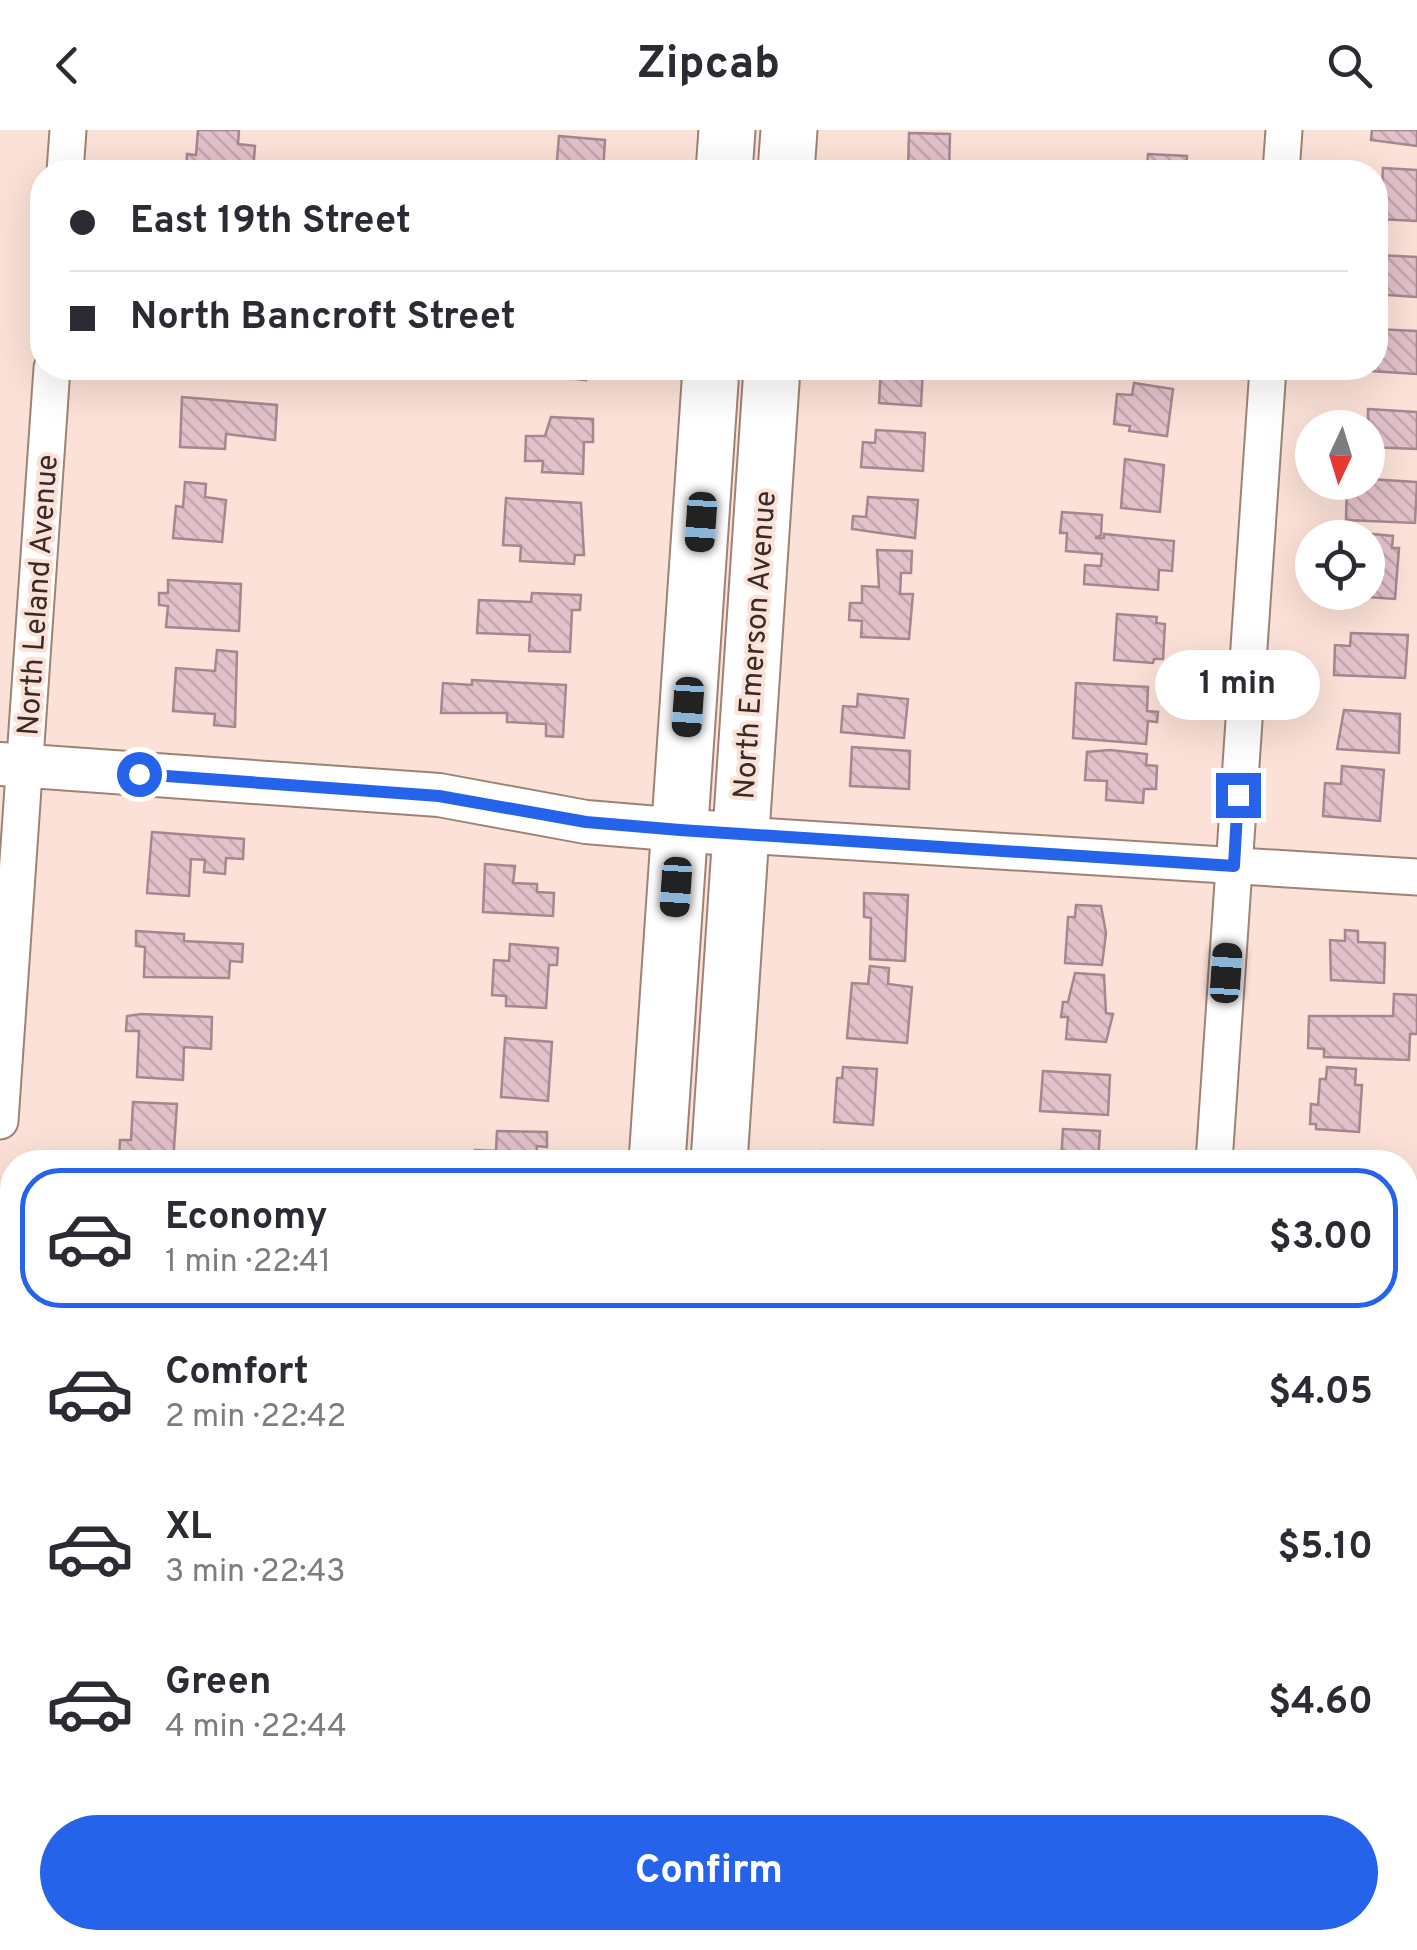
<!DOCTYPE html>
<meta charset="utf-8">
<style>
:root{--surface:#fff;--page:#f2f2f3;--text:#2b2b33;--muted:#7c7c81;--line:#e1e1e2;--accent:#2563eb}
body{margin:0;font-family:Overpass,sans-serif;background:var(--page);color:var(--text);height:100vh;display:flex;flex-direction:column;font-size:38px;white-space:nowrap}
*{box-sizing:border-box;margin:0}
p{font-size:32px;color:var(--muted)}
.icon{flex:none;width:55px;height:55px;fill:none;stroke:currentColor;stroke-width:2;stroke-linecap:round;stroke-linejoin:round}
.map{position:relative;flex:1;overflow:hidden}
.drawer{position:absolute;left:0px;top:1020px;width:1418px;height:800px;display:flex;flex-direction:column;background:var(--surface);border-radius:40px 40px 0 0;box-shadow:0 10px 40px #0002}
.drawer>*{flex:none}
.top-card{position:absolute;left:30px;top:30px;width:1358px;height:220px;border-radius:40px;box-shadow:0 10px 40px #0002;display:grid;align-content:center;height:220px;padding:0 40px;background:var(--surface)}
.needle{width:65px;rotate:184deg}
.buttons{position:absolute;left:1295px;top:280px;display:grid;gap:20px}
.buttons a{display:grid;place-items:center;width:90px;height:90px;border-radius:50%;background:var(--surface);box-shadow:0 10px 40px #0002;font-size:50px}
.end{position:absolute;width:45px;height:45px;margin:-22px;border:12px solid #2563eb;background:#fff;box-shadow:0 0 0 5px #fff}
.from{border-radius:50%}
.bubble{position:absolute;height:70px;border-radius:35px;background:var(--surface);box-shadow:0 10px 40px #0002;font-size:32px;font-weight:700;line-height:70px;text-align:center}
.car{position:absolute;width:30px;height:60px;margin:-30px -15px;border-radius:12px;box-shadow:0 0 8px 2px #0007;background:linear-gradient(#222 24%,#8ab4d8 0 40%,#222 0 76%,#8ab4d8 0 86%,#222 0)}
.top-card b{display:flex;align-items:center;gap:35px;height:95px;font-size:38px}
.top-card b+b{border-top:2px solid var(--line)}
.top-card i{width:25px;height:25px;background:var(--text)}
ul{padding:18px 0 0;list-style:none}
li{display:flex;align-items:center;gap:30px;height:140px;margin:0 20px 15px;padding:0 20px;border:5px solid transparent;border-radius:40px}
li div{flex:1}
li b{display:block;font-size:38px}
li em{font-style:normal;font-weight:700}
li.current{border-color:var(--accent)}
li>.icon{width:90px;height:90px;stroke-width:1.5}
.primary-button{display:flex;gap:20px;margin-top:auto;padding:20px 40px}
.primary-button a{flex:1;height:115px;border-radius:60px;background:var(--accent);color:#fff;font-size:40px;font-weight:700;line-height:115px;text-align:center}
header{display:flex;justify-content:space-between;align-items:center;height:130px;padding:0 40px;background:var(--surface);font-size:45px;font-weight:700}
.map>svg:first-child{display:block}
</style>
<header><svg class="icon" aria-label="back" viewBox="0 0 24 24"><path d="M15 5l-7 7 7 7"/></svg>Zipcab<svg class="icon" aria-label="search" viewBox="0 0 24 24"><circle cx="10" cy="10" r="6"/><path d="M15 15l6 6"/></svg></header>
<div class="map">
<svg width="1417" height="1820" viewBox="0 0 1417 1820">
<defs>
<pattern id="building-back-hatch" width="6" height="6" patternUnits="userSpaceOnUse" patternTransform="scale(2.5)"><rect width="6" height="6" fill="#e3c1ca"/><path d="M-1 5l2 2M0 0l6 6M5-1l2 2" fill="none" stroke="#c3a6ae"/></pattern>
</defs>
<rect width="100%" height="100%" fill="#fbe1d7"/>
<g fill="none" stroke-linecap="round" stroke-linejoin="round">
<path stroke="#99cdf4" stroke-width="10" d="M1377 1820 1417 1804"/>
</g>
<g fill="url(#building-back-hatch)" stroke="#a6878f" stroke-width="2.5">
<path d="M198 0H239L238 14 255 16 253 42H186L187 24 196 25Z"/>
<path d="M1372 0H1417V16L1371 10Z"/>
<path d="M909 3 950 4 949 42H908Z"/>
<path d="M559 6 605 10 603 42H556Z"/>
<path d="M1148 24 1187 26 1186 42H1129L1130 36 1147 37Z"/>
<path d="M1383 38 1417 40V91L1380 89Z"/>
<path d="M1378 125 1417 127V167L1375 164Z"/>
<path d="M1375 199 1417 201V244L1370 241 1375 238Z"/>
<path d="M549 238H587L586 250 548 246Z"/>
<path d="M881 238H923L921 276 879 273Z"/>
<path d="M1134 253 1173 259 1167 306 1129 301 1130 296 1114 294 1117 264 1132 265Z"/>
<path d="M182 267 277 275 275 310 226 304 225 319 180 317Z"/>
<path d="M1368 279 1417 282V319L1368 317Z"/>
<path d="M551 287 593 289V312H584L583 344 542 342 543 331H525L526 306H545Z"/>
<path d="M876 300 925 303 923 341 861 337 863 312 875 313Z"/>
<path d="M1125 329 1164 335 1160 382 1121 378Z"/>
<path d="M1368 349 1417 352 1415 393 1346 390 1347 352Z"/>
<path d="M185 352 206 354 205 367 226 370 222 412 173 408 176 376 183 377Z"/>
<path d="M868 367 918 370 915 408 852 399 853 386 866 387Z"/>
<path d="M506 368 581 373 584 425H575L574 434 520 431 521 416 503 415Z"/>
<path d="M1062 382 1102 385 1101 405 1095 408H1104V404L1174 411 1172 441 1159 440 1158 460 1084 454 1085 435 1101 436 1102 424 1066 421 1067 403H1060Z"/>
<path d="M1362 403 1393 406 1392 418H1399L1395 469 1353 466 1368 462V408Z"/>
<path d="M877 420 912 421 911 443H901L900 464H913L909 509 861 507 862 491 849 490 850 473H862V456L879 457Z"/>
<path d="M168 450 241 454 239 501 166 497 168 476 159 475V463H168Z"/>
<path d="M532 463 581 465 580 480H572L570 522 529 521 530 505 477 503 479 470 531 472Z"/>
<path d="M1117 484 1157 487 1156 493 1165 494 1163 529H1154L1153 533 1114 530Z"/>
<path d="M1351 503 1408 505 1405 548 1334 545 1335 515 1350 516Z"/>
<path d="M217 520 237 522 235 597 214 595 215 584 173 581 176 538 215 541Z"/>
<path d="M472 550 566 555 563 607 546 606V594L507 592V583H441L443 553 472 555Z"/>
<path d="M1076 553 1148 557 1147 581 1158 582 1157 592 1148 591 1146 614 1073 608Z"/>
<path d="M858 564 908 569 904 608 841 602 843 576 857 577Z"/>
<path d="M1344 580 1400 584 1399 623 1337 619Z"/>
<path d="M852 617 910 621 909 659 850 656Z"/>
<path d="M1110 620 1147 624 1146 635 1157 636 1156 659H1144L1143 673 1106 670 1107 651 1085 650 1087 622Z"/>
<path d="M1342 636 1384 640 1380 691 1323 686 1325 653 1341 654Z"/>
<path d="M152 702 244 709 243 729 226 728 225 744 204 742 205 730 191 729 189 766 147 763Z"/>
<path d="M485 734 515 736 513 753 537 754V762L554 763 553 786 483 782Z"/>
<path d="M864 763 908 765 905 831 870 829 871 788 864 787Z"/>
<path d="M1076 775 1101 776 1106 803 1102 835 1065 833 1068 787H1075Z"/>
<path d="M1345 800 1358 801V812L1385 813 1384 853 1331 850 1330 810 1345 811Z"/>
<path d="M136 801 184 804V811L243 814 242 832 230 831 229 848 144 847 145 817 136 816Z"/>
<path d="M510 814 558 818 557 835H549L546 878 506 876V866L492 865 494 830 509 831Z"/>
<path d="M870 836 889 838 888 854 912 857 907 913 847 908 852 853 868 854Z"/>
<path d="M1075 843 1104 845 1106 883 1113 884 1106 912 1066 909 1068 887H1061L1063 872H1068Z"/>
<path d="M1394 864 1417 865V904H1410L1409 930 1324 927V919L1308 918 1309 886H1393Z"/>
<path d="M141 884 212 887 211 919 184 917 183 950 137 947 139 901H126L127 886Z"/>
<path d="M505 908 552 912 548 971 501 967Z"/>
<path d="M843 937 877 939 873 995 834 992 837 948H842Z"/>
<path d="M1327 937 1356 939 1355 955H1362L1359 1002 1316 999V994H1310L1311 974 1318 975 1320 949H1326Z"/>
<path d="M1043 941 1110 945 1108 985 1040 981Z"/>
<path d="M133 972 177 974 173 1032 119 1031 120 1010H131Z"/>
<path d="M1063 999 1100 1001 1098 1032H1061Z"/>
<path d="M497 1001 547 1002V1017L537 1016 536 1032H475V1020L496 1021Z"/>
<path d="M822 1021 864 1024 863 1032H821Z"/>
<path d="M0 1636 12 1637V1692L0 1691Z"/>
<path d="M413 1808H482V1814Z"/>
<path d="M738 1808H806L801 1820 737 1818Z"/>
</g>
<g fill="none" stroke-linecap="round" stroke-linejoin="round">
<defs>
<g id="minor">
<path d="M65 42 68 0"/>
<path d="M1281 42 1284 0"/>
<path d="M741 705 1417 747"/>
<path d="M0 991 52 238"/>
<path d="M1214 1032 1268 238"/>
<path d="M0 1538H12"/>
</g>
<path id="tertiary" d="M0 634 439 665 586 692 741 705"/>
<g id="primary">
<path d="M724 42 727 0"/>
<path d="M786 42 789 0"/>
<path d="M657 1032 711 238"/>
<path d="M719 1032 772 238"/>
<path d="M604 1820 605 1808"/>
<path d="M665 1820V1808"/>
</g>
</defs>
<use href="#minor" stroke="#9f8276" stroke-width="39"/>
<use href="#tertiary" stroke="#9f8276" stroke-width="46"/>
<use href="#primary" stroke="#9f8276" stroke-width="59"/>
<use href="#minor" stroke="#fff" stroke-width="35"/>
<use href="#tertiary" stroke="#fff" stroke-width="42"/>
<use href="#primary" stroke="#fff" stroke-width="55"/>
</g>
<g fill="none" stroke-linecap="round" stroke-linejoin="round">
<path stroke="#2563eb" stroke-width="12" d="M139 644 439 666 586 692 680 700 1234 736 1238 665"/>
</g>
<g text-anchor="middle" stroke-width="8" stroke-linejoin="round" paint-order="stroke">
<g font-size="30" fill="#372b27" stroke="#fbe1d7">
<text transform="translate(37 465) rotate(-86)" y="10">North Leland Avenue</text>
<text transform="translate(754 515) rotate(-86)" y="10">North Emerson Avenue</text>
</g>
</g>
</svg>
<div class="buttons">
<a><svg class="needle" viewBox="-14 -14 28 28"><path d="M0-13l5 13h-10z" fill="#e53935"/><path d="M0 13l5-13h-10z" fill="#7c7c81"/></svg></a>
<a><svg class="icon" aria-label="locate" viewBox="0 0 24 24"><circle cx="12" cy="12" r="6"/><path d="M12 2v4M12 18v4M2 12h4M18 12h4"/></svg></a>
</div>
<i class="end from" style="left:139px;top:644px"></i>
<i class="end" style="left:1238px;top:665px"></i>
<div class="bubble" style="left:1155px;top:520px;width:165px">1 min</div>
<i class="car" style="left:701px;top:392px;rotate:184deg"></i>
<i class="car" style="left:688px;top:577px;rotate:184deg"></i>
<i class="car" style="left:676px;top:757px;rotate:184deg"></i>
<i class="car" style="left:1226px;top:843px;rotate:4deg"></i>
<div class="top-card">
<b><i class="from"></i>East 19th Street</b>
<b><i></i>North Bancroft Street</b>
</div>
<section class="drawer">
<ul>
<li class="current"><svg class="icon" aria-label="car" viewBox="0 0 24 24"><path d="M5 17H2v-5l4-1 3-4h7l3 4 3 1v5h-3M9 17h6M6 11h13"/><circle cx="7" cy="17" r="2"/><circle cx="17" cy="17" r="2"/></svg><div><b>Economy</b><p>1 min · 22:41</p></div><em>$3.00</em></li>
<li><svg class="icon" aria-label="car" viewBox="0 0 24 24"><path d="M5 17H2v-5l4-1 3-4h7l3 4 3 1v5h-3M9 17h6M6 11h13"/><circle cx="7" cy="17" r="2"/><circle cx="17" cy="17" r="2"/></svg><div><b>Comfort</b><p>2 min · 22:42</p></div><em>$4.05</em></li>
<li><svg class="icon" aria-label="car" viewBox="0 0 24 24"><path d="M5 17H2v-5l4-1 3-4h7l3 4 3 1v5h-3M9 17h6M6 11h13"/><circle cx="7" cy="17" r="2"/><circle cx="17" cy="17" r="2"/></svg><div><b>XL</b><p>3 min · 22:43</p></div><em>$5.10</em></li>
<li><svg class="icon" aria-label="car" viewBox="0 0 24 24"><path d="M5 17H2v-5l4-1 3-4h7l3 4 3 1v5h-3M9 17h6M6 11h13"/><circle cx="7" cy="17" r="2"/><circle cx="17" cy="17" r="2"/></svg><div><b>Green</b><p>4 min · 22:44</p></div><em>$4.60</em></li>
</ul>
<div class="primary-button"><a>Confirm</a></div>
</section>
</div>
